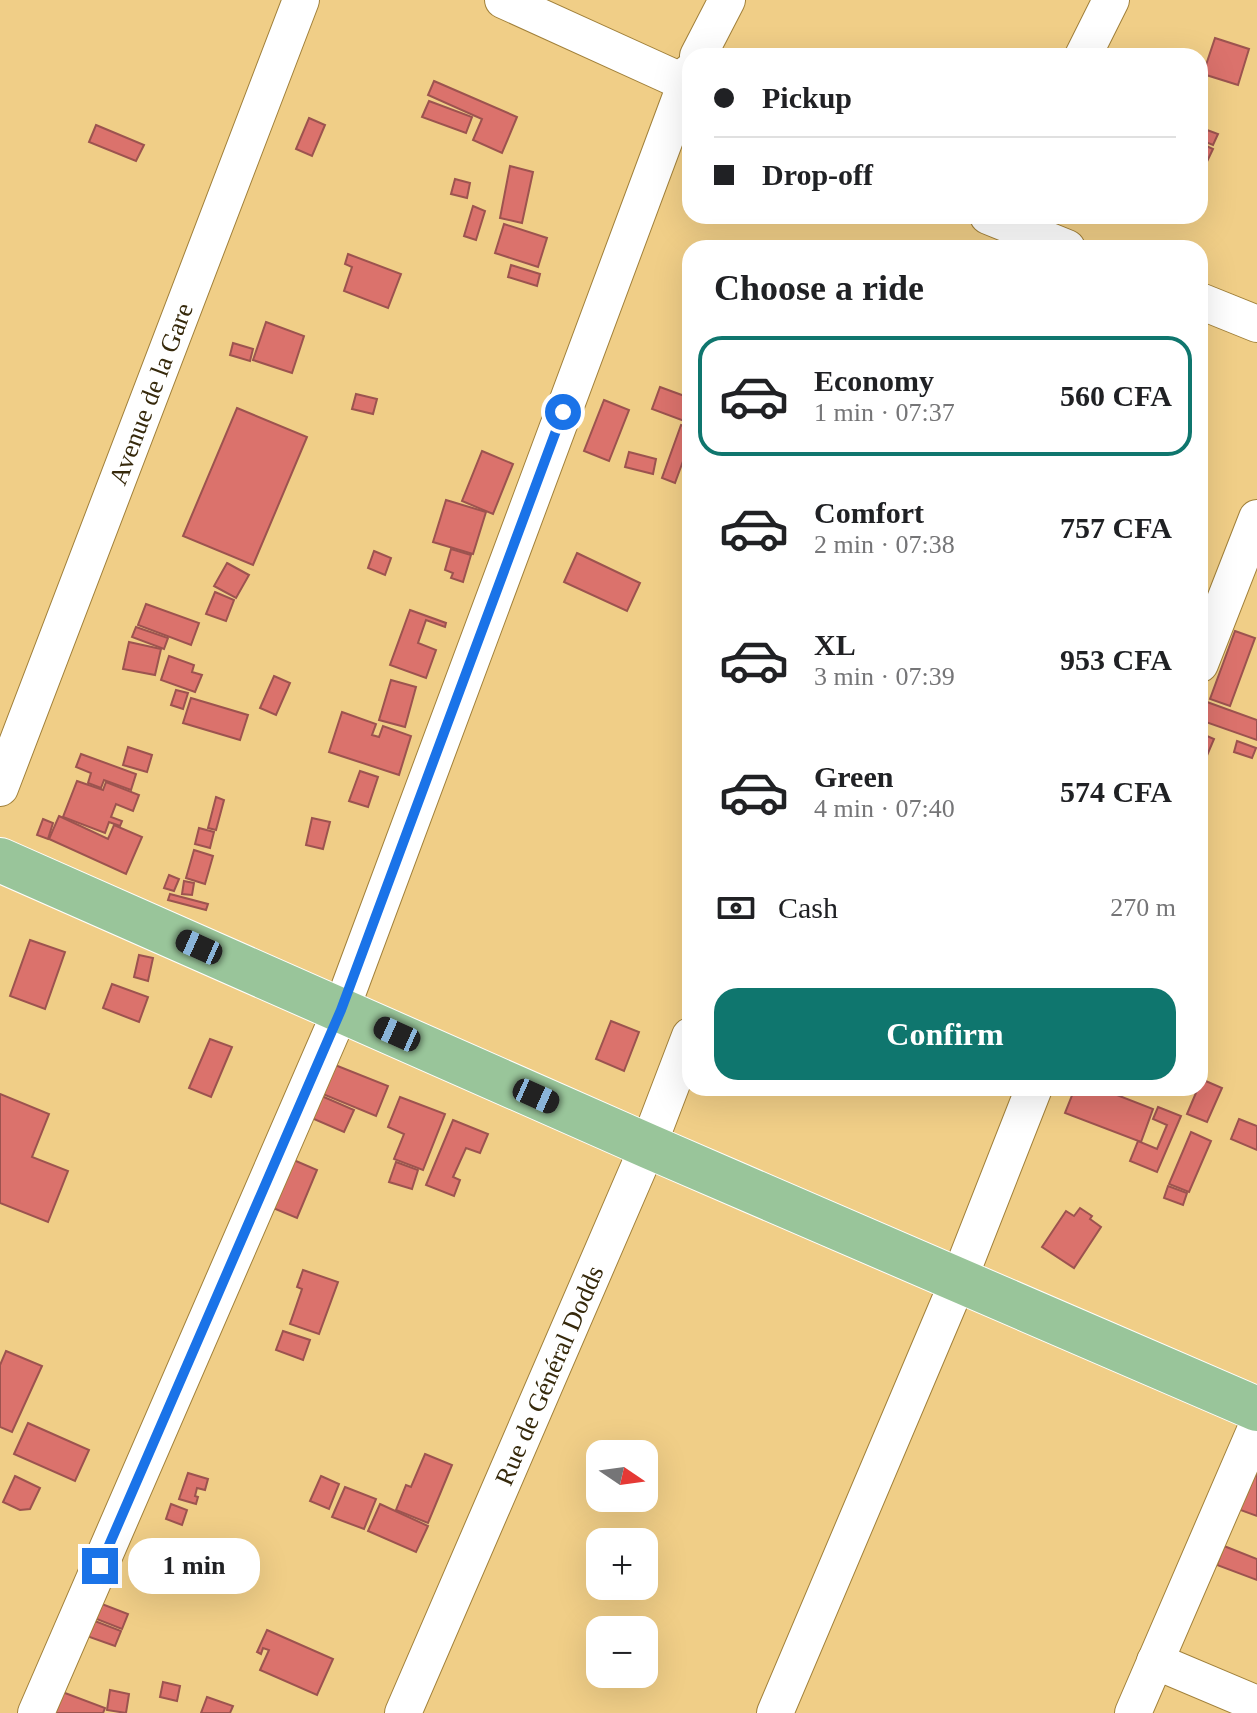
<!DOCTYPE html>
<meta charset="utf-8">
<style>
:root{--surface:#fff;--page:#f6f6f6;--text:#202124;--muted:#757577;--line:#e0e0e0;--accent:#0f766e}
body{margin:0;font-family:"Times New Roman",serif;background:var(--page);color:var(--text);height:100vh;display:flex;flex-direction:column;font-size:30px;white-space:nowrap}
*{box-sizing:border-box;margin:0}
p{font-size:26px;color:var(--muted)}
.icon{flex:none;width:44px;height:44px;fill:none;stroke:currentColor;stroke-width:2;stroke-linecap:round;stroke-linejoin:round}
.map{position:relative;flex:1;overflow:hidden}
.side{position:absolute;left:682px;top:240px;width:526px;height:856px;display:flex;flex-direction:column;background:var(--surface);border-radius:24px;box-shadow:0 8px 32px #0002}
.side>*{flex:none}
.top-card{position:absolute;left:682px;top:48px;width:526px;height:176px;border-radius:24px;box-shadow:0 8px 32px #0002;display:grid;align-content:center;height:176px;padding:0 32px;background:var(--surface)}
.needle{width:52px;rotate:103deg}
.buttons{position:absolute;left:586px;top:1440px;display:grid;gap:16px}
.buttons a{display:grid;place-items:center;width:72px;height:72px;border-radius:16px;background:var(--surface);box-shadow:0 8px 32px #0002;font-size:40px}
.end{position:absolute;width:36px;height:36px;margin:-18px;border:10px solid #1a73e8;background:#fff;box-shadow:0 0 0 4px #fff}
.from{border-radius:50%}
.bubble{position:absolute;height:56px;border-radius:24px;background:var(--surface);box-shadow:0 8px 32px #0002;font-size:26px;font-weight:600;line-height:56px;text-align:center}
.car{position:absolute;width:24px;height:48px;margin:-24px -12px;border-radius:10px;box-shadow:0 0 6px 2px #0007;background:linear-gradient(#222 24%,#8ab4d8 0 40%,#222 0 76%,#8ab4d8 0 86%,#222 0)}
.top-card b{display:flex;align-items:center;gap:28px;height:76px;font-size:30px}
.top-card b+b{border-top:2px solid var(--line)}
.top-card i{width:20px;height:20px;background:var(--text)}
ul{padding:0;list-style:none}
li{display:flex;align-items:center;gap:24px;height:120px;margin:0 16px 12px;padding:0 16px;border:4px solid transparent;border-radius:24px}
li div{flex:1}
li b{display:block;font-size:30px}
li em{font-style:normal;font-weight:600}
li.active{border-color:var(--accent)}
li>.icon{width:72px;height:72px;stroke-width:1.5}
h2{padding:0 32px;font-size:36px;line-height:96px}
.pay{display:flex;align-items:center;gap:20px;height:88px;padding:0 32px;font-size:30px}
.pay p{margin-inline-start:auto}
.button{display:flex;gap:16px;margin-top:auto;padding:16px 32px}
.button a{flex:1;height:92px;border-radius:24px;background:var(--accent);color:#fff;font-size:32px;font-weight:600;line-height:92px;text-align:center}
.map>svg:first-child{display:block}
</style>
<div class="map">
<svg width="1257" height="1713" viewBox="0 0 1257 1713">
<rect width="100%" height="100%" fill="#f0ce87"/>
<g fill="#db726c" stroke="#9c534f" stroke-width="2">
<path d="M1215 38 1249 49 1238 85 1203 74Z"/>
<path d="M434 81 517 117 502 153 473 140 482 119 428 95Z"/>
<path d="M429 101 472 117 466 133 422 117Z"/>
<path d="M309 118 325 125 312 156 296 149Z"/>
<path d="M96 125 144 145 136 161 89 142Z"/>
<path d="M1207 130 1218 134 1213 145 1203 141Z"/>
<path d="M1200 143 1213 149 1203 170 1200 169Z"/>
<path d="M510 166 533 172 522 223 500 218Z"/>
<path d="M455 179 470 183 467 198 451 194Z"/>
<path d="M473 206 485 211 476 240 464 236Z"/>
<path d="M504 224 547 238 538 267 495 253Z"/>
<path d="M348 254 401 274 388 308 344 291 352 267 345 264Z"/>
<path d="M511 265 540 274 537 286 508 277Z"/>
<path d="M266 322 304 336 292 373 253 360Z"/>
<path d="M233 343 253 349 250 361 230 355Z"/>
<path d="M660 387 690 398V415L687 422 652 409Z"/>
<path d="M356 394 377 399 373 414 352 409Z"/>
<path d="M604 400 629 410 609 461 584 451Z"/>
<path d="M237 408 307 437 253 565 183 536Z"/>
<path d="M681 425 690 429V442L675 483 662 478Z"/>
<path d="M482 451 513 464 493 514 462 501Z"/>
<path d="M629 452 656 459 653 474 625 467Z"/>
<path d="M446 500 486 512 473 554 433 542Z"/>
<path d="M451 549 471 555 463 582 451 578 453 573 445 570Z"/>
<path d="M374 551 391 558 385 575 368 568Z"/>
<path d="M577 553 640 583 627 611 564 582Z"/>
<path d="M227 563 249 575 236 598 214 586Z"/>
<path d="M215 592 234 600 226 621 206 614Z"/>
<path d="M146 604 199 623 191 645 138 625Z"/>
<path d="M410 610 446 623 445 627 426 620 418 643 436 650 426 678 390 665Z"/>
<path d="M136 627 168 638 164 649 132 637Z"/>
<path d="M1235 631 1255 638 1230 706 1210 699Z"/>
<path d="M129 642 161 649 155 675 123 669Z"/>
<path d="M169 656 194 665 192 672 202 675 195 692 161 680Z"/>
<path d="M274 676 290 683 276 715 260 708Z"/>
<path d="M391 680 416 687 405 727 379 720Z"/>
<path d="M176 690 188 693 183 709 171 705Z"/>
<path d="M191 698 248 715 240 740 183 723Z"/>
<path d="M1207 702 1257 720V740L1200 720Z"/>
<path d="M342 712 376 724 372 735 379 737 383 726 411 736 399 775 329 752Z"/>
<path d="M1200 733 1214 739 1200 772Z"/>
<path d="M1237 741 1256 748 1252 758 1234 752Z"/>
<path d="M128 747 152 755 147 772 123 765Z"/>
<path d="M81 754 136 774 131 790 104 780 101 788 88 783 91 773 76 767Z"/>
<path d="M360 771 378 777 368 807 349 801Z"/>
<path d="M77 781 103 790 106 782 139 795 133 811 116 804 111 817 122 821 120 826 109 822 105 833 63 817Z"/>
<path d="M216 797 224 800 216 830 208 828Z"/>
<path d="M59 816 108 839 114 825 142 837 126 874 49 839Z"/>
<path d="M312 818 330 822 323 849 306 845Z"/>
<path d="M43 819 53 823 48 839 37 835Z"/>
<path d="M199 828 214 832 210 848 195 844Z"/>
<path d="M194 850 213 856 205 884 186 878Z"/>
<path d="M169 875 179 879 174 891 164 888Z"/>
<path d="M184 881 194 883 192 895 182 894Z"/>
<path d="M170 894 208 904 206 910 168 900Z"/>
<path d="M30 940 65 952 45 1009 10 996Z"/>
<path d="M139 955 153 958 148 981 134 977Z"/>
<path d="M112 984 148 997 139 1022 103 1008Z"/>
<path d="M611 1021 639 1032 624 1071 596 1059Z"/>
<path d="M210 1039 232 1047 211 1097 189 1088Z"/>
<path d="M325 1061 388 1086 376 1116 313 1090Z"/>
<path d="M1201 1079 1222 1088 1207 1122 1187 1114 1198 1088H1200Z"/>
<path d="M1075 1088H1099L1153 1109 1141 1142 1065 1113Z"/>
<path d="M310 1091 354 1110 344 1132 300 1113Z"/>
<path d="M0 1094 49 1114 32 1157 68 1171 48 1222 0 1203Z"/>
<path d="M400 1097 445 1114 423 1170 394 1159 404 1134 388 1127Z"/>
<path d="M1158 1107 1181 1116 1157 1172 1130 1161 1138 1141 1157 1149 1167 1125 1153 1119Z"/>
<path d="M1239 1119 1257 1126V1150L1231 1139Z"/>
<path d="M453 1120 488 1134 480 1153 466 1148 453 1177 460 1180 454 1196 426 1185Z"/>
<path d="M1191 1132 1211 1141 1189 1192 1169 1184Z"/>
<path d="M282 1155 317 1170 297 1218 261 1203Z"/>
<path d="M396 1162 418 1170 412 1189 389 1182Z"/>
<path d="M1168 1186 1187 1193 1183 1205 1164 1198Z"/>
<path d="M1080 1208 1092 1216 1090 1219 1101 1227 1074 1268 1042 1247 1066 1211 1074 1216Z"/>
<path d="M303 1270 338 1282 319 1334 290 1324 302 1289 297 1287Z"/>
<path d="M283 1331 310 1340 303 1360 276 1350Z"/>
<path d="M6 1351 42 1366 12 1432 0 1427V1365Z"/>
<path d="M28 1423 89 1450 75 1481 14 1454Z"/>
<path d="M425 1454 452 1465 428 1523 396 1510 406 1485 411 1487Z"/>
<path d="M1257 1457V1516L1235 1508Z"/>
<path d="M188 1473 208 1479 205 1490 197 1488 195 1496 198 1497 196 1504 179 1499Z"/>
<path d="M15 1476 40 1488 30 1509 20 1510 3 1502Z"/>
<path d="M321 1476 339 1484 329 1509 310 1501Z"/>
<path d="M345 1487 376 1499 364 1529 332 1517Z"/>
<path d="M171 1504 187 1510 182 1525 166 1519Z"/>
<path d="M380 1504 428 1526 416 1552 368 1531Z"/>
<path d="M1224 1546 1257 1559V1580L1217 1565Z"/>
<path d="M94 1601 128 1614 122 1629 89 1616Z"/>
<path d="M87 1618 121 1631 115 1646 81 1634Z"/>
<path d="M267 1630 333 1659 317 1695 260 1670 269 1650 263 1648 261 1654 257 1652Z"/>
<path d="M163 1682 180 1686 177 1701 160 1697Z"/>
<path d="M57 1690 105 1708 103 1713H48Z"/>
<path d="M110 1690 129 1694 126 1713 107 1710Z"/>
<path d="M207 1697 233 1706 230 1713H201Z"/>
</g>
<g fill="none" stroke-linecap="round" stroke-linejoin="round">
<defs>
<g id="minor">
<path d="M503 0 690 85"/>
<path d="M698 56 727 0"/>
<path d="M1083 56 1111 0"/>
<path d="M988 216 1067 248"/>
<path d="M1200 301 1257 324"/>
<path d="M1200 664 1257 518"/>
<path id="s1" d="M0 788 301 0"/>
<path d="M1155 1661 1257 1704"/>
<path d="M36 1713 341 1010 690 72"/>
<path id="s2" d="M403 1713 648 1146 690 1036"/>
<path d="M775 1713 959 1279 1034 1088"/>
<path d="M1133 1713 1257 1426"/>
</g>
<path id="major" d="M0 860 648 1146 1257 1409"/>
</defs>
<use href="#minor" stroke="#a1803a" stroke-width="38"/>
<use href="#major" stroke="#fff" stroke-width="46"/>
<use href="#minor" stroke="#fff" stroke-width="36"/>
<use href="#major" stroke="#99c59a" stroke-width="44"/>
</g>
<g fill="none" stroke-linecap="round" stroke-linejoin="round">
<path stroke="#1a73e8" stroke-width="10" d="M100 1566 341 1010 563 412"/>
</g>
<g text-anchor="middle" stroke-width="8" stroke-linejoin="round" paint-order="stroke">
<g font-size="26" fill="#36290b" stroke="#fcf2de">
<text dy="9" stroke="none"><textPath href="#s1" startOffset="422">Avenue de la Gare</textPath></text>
<text dy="9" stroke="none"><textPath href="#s2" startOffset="368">Rue de Général Dodds</textPath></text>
</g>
</g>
</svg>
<div class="buttons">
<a><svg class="needle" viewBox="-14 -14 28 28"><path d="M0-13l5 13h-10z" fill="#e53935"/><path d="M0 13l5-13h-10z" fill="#757577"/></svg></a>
<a>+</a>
<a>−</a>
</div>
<i class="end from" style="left:563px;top:412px"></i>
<i class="end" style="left:100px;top:1566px"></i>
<div class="bubble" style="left:128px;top:1538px;width:132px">1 min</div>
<i class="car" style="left:199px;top:947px;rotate:294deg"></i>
<i class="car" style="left:397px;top:1034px;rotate:294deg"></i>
<i class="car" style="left:536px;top:1096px;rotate:114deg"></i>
<div class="top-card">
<b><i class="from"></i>Pickup</b>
<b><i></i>Drop-off</b>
</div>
<section class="side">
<h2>Choose a ride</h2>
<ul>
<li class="active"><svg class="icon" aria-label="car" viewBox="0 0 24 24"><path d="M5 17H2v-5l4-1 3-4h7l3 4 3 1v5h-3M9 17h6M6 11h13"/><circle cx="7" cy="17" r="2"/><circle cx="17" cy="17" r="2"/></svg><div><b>Economy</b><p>1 min · 07:37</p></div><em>560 CFA</em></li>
<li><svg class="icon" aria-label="car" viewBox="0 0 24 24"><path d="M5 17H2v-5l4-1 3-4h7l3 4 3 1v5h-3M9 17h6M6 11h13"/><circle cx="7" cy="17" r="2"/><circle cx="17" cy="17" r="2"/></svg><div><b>Comfort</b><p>2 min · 07:38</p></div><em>757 CFA</em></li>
<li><svg class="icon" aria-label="car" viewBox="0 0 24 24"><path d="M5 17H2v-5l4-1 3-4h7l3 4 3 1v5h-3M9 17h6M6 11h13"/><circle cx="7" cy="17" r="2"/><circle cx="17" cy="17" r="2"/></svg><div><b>XL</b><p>3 min · 07:39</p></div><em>953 CFA</em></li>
<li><svg class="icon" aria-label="car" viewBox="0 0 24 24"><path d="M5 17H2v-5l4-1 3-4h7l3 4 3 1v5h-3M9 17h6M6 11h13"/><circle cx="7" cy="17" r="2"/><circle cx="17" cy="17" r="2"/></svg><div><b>Green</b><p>4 min · 07:40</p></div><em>574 CFA</em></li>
</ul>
<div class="pay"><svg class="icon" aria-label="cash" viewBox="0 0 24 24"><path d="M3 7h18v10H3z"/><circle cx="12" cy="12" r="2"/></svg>Cash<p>270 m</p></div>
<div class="button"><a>Confirm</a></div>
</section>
</div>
